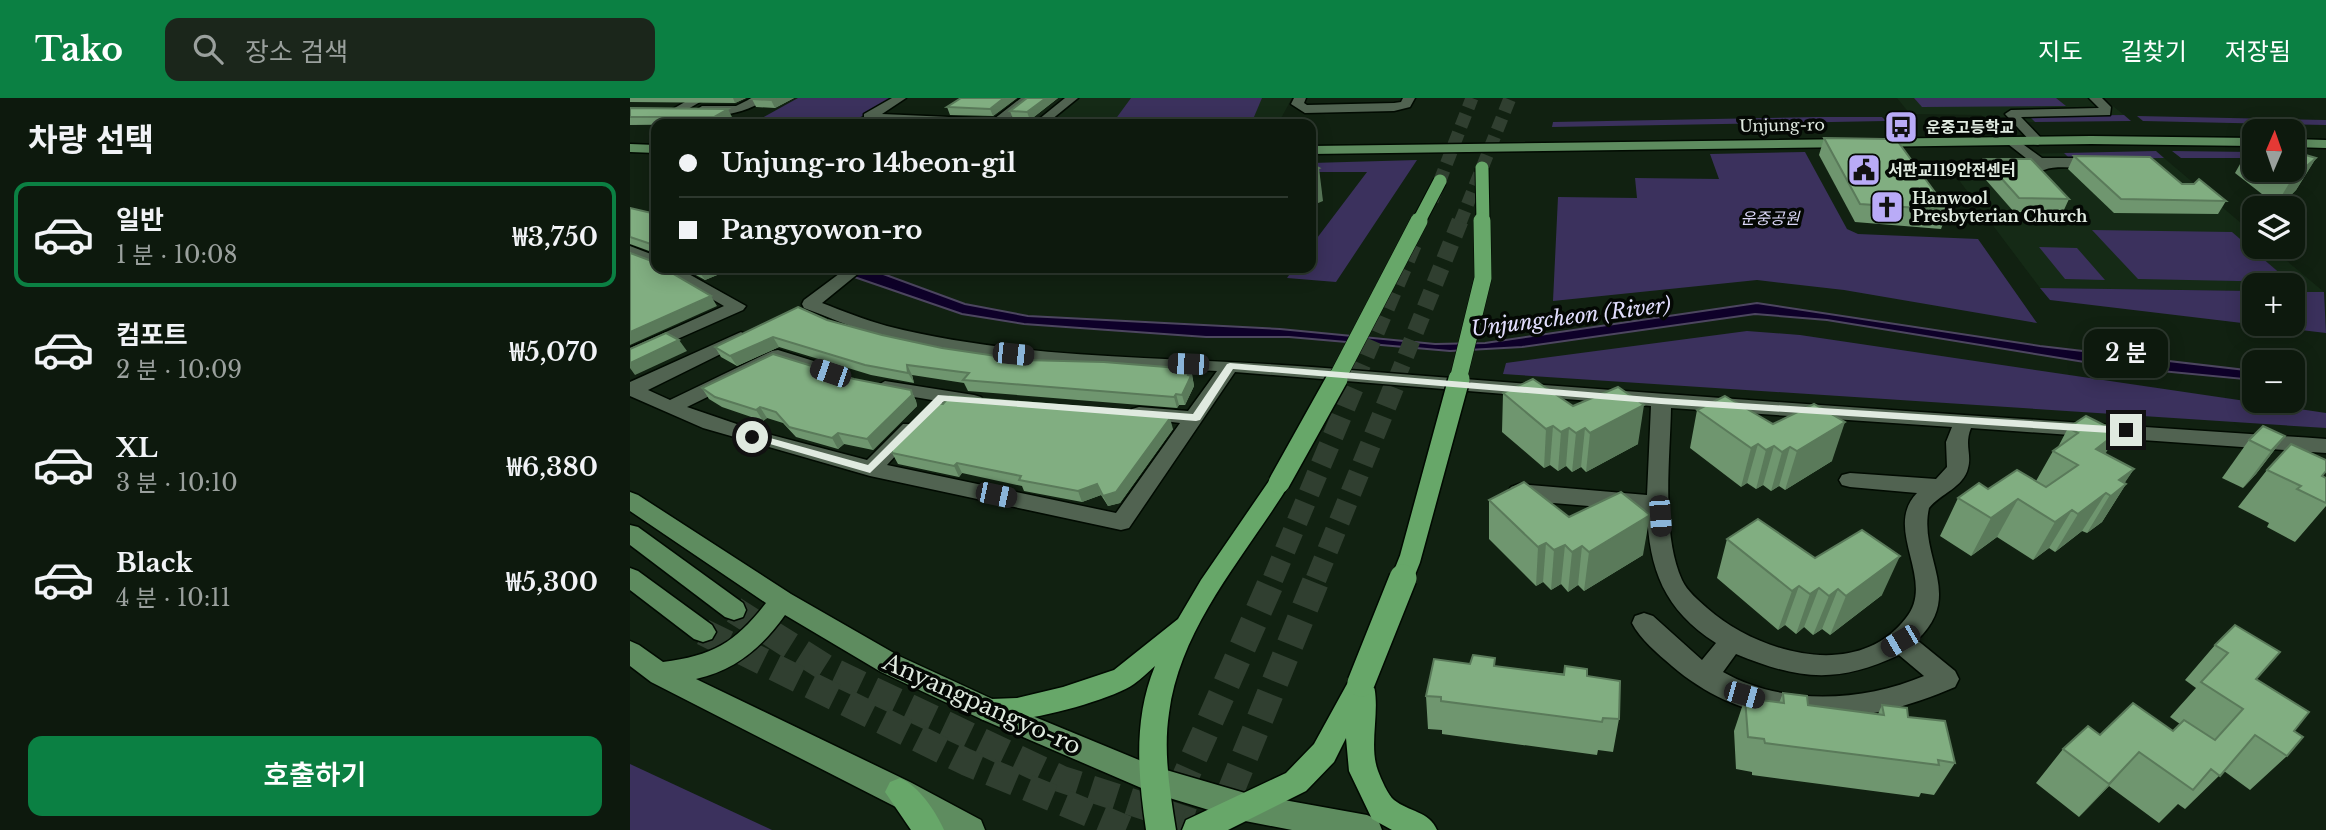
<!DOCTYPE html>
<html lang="ko">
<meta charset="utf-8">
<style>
:root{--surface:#0d190d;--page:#1b261b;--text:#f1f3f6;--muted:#9aa09d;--line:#2d382e;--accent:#0b8043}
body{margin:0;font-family:"Libre Baskerville","Noto Sans KR",serif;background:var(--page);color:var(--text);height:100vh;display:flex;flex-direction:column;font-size:26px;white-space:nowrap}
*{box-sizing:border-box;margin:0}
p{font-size:23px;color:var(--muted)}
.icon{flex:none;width:38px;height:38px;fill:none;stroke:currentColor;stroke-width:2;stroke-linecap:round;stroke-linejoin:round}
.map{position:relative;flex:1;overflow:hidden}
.side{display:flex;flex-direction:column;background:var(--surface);width:630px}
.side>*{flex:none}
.banner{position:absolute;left:21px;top:21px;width:665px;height:154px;border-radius:14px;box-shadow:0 4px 18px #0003,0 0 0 2px var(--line);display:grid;align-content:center;height:154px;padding:0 28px;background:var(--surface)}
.needle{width:46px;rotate:2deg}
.fabs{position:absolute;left:1612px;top:21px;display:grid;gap:14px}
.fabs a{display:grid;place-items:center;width:63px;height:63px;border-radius:14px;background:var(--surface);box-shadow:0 4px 18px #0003,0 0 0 2px var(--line);font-size:35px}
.end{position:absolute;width:32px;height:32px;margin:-16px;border:9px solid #e0eae0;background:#111;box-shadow:0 0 0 4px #111}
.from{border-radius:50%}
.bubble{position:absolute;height:49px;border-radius:14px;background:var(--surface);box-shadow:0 4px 18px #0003,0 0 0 2px var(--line);font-size:23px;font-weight:600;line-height:49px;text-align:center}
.car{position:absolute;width:21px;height:42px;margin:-21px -10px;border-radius:9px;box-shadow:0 0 5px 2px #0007;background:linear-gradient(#222 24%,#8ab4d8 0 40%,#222 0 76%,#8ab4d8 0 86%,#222 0)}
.banner b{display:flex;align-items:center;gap:24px;height:66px;font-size:26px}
.banner b+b{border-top:2px solid var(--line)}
.banner i{width:18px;height:18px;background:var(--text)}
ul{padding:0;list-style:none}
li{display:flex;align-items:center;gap:21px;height:105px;margin:0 14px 10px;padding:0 14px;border:4px solid transparent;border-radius:14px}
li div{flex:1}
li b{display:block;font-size:26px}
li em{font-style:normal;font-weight:600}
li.on{border-color:var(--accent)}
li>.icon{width:63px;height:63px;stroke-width:1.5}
h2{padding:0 28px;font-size:32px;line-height:84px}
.cta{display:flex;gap:14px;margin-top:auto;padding:14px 28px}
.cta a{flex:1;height:80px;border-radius:14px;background:var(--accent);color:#fff;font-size:28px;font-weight:600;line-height:80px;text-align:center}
header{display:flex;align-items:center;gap:42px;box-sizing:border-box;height:98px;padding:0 35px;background:var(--accent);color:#fff}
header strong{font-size:33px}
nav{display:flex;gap:38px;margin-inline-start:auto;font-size:24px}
.search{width:490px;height:63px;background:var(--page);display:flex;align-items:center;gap:18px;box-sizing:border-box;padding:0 24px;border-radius:14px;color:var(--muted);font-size:26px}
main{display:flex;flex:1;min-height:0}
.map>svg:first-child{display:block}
</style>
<header>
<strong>Tako</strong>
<div class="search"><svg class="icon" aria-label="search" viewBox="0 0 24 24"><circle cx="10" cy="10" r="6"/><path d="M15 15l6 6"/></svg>장소 검색</div>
<nav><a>지도</a><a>길찾기</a><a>저장됨</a></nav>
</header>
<main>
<section class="side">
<h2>차량 선택</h2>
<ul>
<li class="on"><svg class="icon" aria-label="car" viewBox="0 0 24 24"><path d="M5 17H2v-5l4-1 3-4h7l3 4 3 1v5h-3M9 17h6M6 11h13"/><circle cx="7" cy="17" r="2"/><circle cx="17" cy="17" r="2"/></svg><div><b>일반</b><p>1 분 · 10:08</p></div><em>₩3,750</em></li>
<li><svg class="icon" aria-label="car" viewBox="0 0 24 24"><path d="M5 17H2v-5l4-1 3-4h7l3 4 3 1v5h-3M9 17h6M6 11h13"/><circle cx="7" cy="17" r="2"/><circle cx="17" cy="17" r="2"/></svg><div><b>컴포트</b><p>2 분 · 10:09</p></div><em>₩5,070</em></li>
<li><svg class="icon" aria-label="car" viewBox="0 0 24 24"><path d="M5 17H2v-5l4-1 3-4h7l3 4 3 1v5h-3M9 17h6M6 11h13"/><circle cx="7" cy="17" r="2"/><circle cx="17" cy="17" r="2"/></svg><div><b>XL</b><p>3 분 · 10:10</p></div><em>₩6,380</em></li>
<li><svg class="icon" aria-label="car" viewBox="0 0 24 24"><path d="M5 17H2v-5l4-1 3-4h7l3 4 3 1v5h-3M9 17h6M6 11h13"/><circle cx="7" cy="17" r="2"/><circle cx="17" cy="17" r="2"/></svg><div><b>Black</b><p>4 분 · 10:11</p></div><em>₩5,300</em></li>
</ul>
<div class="cta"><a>호출하기</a></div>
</section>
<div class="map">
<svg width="1696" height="732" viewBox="0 0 1696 732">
<rect width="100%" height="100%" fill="#112111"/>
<g fill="#152a16">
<path d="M450 0H662L648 26H419Z"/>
<path d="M1267 0H1473L1494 17 1400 18 1405 24H1360L1351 17 1280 16Z"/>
<path d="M1434 55 1440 61 1534 60 1624 136V149H1640L1694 194H1663L1662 187H1624V193L1410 190 1316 65 1399 64 1392 56Z"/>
</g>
<g fill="#3b315d">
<path d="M168 0H262L219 26H121Z"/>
<path d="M501 0H632L621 26H482Z"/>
<path d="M1284 0H1426L1436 8 1292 9Z"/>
<path d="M1494 17 1501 23 1405 24 1399 18Z"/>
<path d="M1507 18 1696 22V27L1513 23Z"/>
<path d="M1188 19H1252L1256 23 922 29 923 24Z"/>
<path d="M1526 53 1534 60 1440 61 1434 55Z"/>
<path d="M1542 53 1624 54V60H1551Z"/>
<path d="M1175 54 1217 131 1228 136 1348 141 1407 225 1214 192 1127 182 923 203 928 99 1007 100 1005 80 1089 81 1080 56Z"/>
<path d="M787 62 706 184 657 180 664 170H681V148L737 74H681V65Z"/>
<path d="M1462 132 1602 134 1660 184 1508 181Z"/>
<path d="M1409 149 1447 150 1475 182 1435 181Z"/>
<path d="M1410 190 1624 193V226H1662L1663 194H1694L1696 235 1420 202Z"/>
<path d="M1117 233 1170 237 1696 315V330L873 276 876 265Z"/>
<path d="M0 666 142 732H0Z"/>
</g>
<path fill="#0e0029" stroke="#4d4660" stroke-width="2" d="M198 170H237L335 206 398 218 650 231 805 246 855 245 1127 205 1410 248 1624 273V282L1479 268 1197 222 1125 216 892 249 820 253 659 239H576L394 226 332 216Z"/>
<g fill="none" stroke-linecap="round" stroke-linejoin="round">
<g stroke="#303f30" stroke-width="27" stroke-dasharray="27 13" stroke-linecap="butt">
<path d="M104 512 196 570 431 681 587 732"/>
<path d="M73 534 336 664 499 732"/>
</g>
<g stroke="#303f30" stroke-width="13" stroke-dasharray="13 7" stroke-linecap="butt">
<path d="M802 103 842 0"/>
<path d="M830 125 880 0"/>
</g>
<g stroke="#303f30" stroke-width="17" stroke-dasharray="17 9" stroke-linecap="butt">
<path d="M726 282 784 145"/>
<path d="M766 282 830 123"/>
</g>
<g stroke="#303f30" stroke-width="21" stroke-dasharray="21 10" stroke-linecap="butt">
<path d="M643 481 727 281"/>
<path d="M686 481 767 281"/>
</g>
<g stroke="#303f30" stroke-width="27" stroke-dasharray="27 13" stroke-linecap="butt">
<path d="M532 732 643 480"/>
<path d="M585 732 687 480"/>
</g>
<defs>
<g id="minor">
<path d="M62 0H77L51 15 41 12Z"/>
<path d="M122 0H137C122 13 83 24 66 12L72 8H106Z"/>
<path d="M262 0H276L252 16 364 21 391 0H404L373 26 234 22V16Z"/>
<path d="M435 0H448L416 26H403Z"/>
<path d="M664 0H676L674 5 677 7 764 5 771 4 773 0H785L780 9 764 13 675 15 661 6Z"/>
<path d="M1459 0H1472L1481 9 1480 17 1391 19 1414 43 1408 47 1403 46 1375 16 1381 12 1469 10Z"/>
<path d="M1383 39 1412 60H1467L1474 64C1459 75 1431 65 1414 72L1338 71 1331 67 1338 63 1401 64 1378 46V40Z"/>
<path d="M0 148 26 158V169L0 159Z"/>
<path d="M28 170H48L116 208 113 212 0 262V250L94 208Z"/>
<path d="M217 170H235L192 205C213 213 235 222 257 228 399 264 550 258 695 270 1029 297 1362 319 1696 341V355L1341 330C1334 347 1342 356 1338 370 1334 389 1310 396 1299 410 1288 459 1335 497 1287 542L1325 573 1329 581 1325 589C1230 630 1126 640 1042 568 1028 556 1010 541 1002 525L1005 518 1014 515 1023 518 1072 562 1086 545C1034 512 1019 471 1017 413L889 402 881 399 878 394 881 389 889 386 1017 397 1021 308 605 274 499 430 491 432 240 378 73 330 0 298V284L111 234 120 239 117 243 18 292 40 302 142 253 148 252 187 264 189 268 180 274 149 264 57 309 130 334 237 362 273 326H287L290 331 257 367 486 415 550 325 502 319 499 315 502 311 509 309 558 313 587 273C472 267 356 266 244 236 220 229 197 218 174 210L172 206 174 202ZM1041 310 1322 329 1316 344 1317 369 1306 381 1220 375 1212 377 1209 382 1212 387 1220 389 1287 395C1252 431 1307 482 1276 520 1227 584 1128 555 1077 510 1068 502 1057 493 1052 482 1031 436 1040 361 1041 310ZM1106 556C1169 582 1207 586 1269 557L1294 578C1232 604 1153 608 1093 574Z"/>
<path d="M255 283 344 297 351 299 354 303 351 307 344 309 248 293 245 289Z"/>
</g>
<g id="major">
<path d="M1461 38 1624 40V48L1461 46 681 56V48Z"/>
<path d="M1662 41 1696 42V50L1662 49Z"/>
<path d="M0 46 26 47V55L0 54Z"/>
<path d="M0 394 8 397 161 496 269 558 371 605 526 669 615 695 737 717 748 722 752 732H662L615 723 523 695 351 621 251 574 155 517C132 549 106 572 66 581L280 684 351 722 355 732H311L21 584 0 568V543L9 547 33 564C83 558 106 544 136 505L0 413Z"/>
<path d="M0 427 8 429 113 505 116 512 113 519 104 522 95 519 0 447Z"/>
<path d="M0 470 8 473 82 527 86 534 82 541 73 544 64 541 0 492Z"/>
</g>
<g id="highway">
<path d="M649 378 657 380 660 385C616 457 550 528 539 615 533 654 540 694 546 732H516C508 677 503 621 525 568 518 574 511 581 504 586 480 603 378 631 351 621L347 613 351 605 361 601 387 600 433 589 484 572 548 521 571 482 641 380Z"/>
<path d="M731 574 740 577C754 604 737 644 748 673 751 681 758 697 764 702 779 714 799 713 807 732H762L742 721 719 673 716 640 704 664 676 693 598 732H552L556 722 656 675 684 646 722 577Z"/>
<path d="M270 680C289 688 306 714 314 732H281L255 694 260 684Z"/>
</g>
</defs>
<use href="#minor" stroke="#010a01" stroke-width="3"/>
<use href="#major" stroke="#010a01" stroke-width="3"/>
<use href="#highway" stroke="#010a01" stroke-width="3"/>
<use href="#minor" fill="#516351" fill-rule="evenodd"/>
<use href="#major" fill="#5e8c5f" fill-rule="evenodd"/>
<use href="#highway" fill="#67a769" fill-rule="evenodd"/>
<defs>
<g id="highway-bridge-far3">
<path d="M852 70 853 125"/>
<path d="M788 125 810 83"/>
</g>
<g id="highway-bridge-far2">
<path d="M706 282 789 123"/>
<path d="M828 282 853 180 852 123"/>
</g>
<g id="highway-bridge-far1">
<path d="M649 385 707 281"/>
<path d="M772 481 780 461 829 281"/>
</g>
<path id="highway-bridge" d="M731 585 773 480"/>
</defs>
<use href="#highway-bridge-far3" stroke="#010a01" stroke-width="15" stroke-linecap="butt"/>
<use href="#highway-bridge-far2" stroke="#010a01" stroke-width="18" stroke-linecap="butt"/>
<use href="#highway-bridge-far1" stroke="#010a01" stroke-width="24" stroke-linecap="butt"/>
<use href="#highway-bridge" stroke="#010a01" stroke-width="30" stroke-linecap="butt"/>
<use href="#highway-bridge-far3" stroke="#67a769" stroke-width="13"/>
<use href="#highway-bridge-far2" stroke="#67a769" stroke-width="17"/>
<use href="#highway-bridge-far1" stroke="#67a769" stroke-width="21"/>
<use href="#highway-bridge" stroke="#67a769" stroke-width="27"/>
</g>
<g fill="#6f966f">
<path d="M0 0H116L105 5 0 4Z"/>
<path d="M124 0H164L145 10 126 9 122 1Z"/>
<path d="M387 0 363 18 320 17 317 9Z"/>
<path d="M397 0H428L400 22 383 21 380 13Z"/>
<path d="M0 10 102 19 90 26 0 27Z"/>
<path d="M1194 40 1318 112 1311 131 1225 124 1189 57Z"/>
<path d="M1623 43 1624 72H1662L1686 60 1666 92 1651 107H1646L1605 75Z"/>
<path d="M1444 58 1552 86 1596 103 1588 116 1484 115 1438 71Z"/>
<path d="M1354 61 1439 101 1433 114H1384L1349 74Z"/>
<path d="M0 110 26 116V164L22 158V154L0 146Z"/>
<path d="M53 170H104L75 182Z"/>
<path d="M197 222 252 237 312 250 393 262 561 271 564 288 555 307H549L547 310 338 293 334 285 282 277 284 285 241 277 149 249 107 268 91 259 85 249Z"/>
<path d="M224 281 281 292 286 303 287 308 243 352 214 346 208 351 166 339 153 325 137 320 133 323 92 309 79 301 72 290Z"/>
<path d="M873 295 943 308 1008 346 956 374 951 369 942 374 936 368 928 373 920 367 914 370 872 334Z"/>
<path d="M1067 312 1202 363 1155 392 1149 388 1141 393 1133 387 1126 391 1117 385 1111 389 1060 350Z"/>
<path d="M1456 318 1475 356 1504 371 1494 385 1496 386 1472 424 1457 435 1452 433 1425 454 1419 450 1403 462 1367 439 1341 458 1310 438 1328 400 1358 391 1406 383 1423 353 1428 349 1438 330Z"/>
<path d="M543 331 490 405 478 408 471 397 452 404 394 393 392 388 332 375 329 379 268 366 262 355Z"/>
<path d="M1655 338 1626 376 1613 390 1592 380 1619 342Z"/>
<path d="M1637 372 1692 378 1696 380V408L1665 444 1637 429 1639 425 1608 409Z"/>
<path d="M859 402 939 419 1013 457 954 493 948 487 938 494 931 486 921 492 913 484 906 488 859 441Z"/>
<path d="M1097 441 1185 460 1252 497 1200 537 1192 531 1183 537 1174 529 1166 536 1155 527 1148 532 1087 480Z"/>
<path d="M1605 527 1626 581 1664 633 1657 658 1620 692 1594 673 1555 711 1548 706 1529 725 1479 688 1449 719 1406 685 1433 651 1470 637 1543 633 1550 626 1540 619 1566 590 1555 582 1585 547Z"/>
<path d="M865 560 864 568 957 578 989 621 983 654 968 652 967 657 812 636V632L798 631 796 598 840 566Z"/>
<path d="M1153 595 1178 607 1248 616 1252 607 1278 619 1325 665 1304 697 1291 695 1289 699 1122 677V674L1106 671 1104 633 1115 600 1149 605Z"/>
</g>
<g fill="#5a7a5a">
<path d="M103 0H116L105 5Z"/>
<path d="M146 0H164L145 10 141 2Z"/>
<path d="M374 0H387L363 18 360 11Z"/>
<path d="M416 0H428L400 22 397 14Z"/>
<path d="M98 11 102 19 88 26 84 19Z"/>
<path d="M1686 60 1666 92 1651 107H1646L1666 74Z"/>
<path d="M689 70 693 103 681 108V73Z"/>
<path d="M74 170H104L75 182 68 172Z"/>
<path d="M81 198 87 208 0 247V234Z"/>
<path d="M143 239 149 249 107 268 100 258Z"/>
<path d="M49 242 57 253 5 277 0 270V265Z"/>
<path d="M277 267 282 277 284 285 278 275Z"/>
<path d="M561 271 564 288 555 307 552 297 558 277Z"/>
<path d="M281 292 286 303 287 308 243 352 237 341Z"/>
<path d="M546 296 549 307 547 310 544 299Z"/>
<path d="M1014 307 1008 346 956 374 960 335Z"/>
<path d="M130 309 137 320 133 323 126 312Z"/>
<path d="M540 320 543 331 490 405 478 408 473 398Z"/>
<path d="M1215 324 1202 363 1155 392 1167 353Z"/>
<path d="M923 328 920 367 914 370 916 331Z"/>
<path d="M939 330 936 368 928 373 931 334Z"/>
<path d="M955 330 951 369 942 374 946 335Z"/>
<path d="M1488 334 1466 372V351Z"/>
<path d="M208 335 214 346 208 351 202 340Z"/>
<path d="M1655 338 1626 376 1613 390 1641 353Z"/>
<path d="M1128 346 1117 385 1111 389 1121 350Z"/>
<path d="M1144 348 1133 387 1126 391 1136 352Z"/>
<path d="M1160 349 1149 388 1141 393 1152 354Z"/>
<path d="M327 365 332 375 329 379 324 368Z"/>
<path d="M1504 371 1492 389 1496 386 1472 424 1457 435 1489 382Z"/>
<path d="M467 386 471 397 452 404 448 393Z"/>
<path d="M1476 395 1452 433 1425 454 1448 416Z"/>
<path d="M1388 401 1367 439 1341 458 1361 420Z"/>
<path d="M1442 412 1419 450 1403 462 1425 424Z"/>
<path d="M1020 417 1013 457 954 493 959 454Z"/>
<path d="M916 445 913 484 906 488 908 449Z"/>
<path d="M935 447 931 486 921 492 924 452Z"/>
<path d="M952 448 948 487 938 494 942 454Z"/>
<path d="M1270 458 1252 497 1200 537 1216 498Z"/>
<path d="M1169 488 1155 527 1148 532 1162 493Z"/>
<path d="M1189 490 1174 529 1166 536 1180 496Z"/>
<path d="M1208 491 1192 531 1183 537 1199 498Z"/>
<path d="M1509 654 1479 688 1449 719 1479 686Z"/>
</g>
<g fill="#81ae81" stroke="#5a7a5a" stroke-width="2">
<path d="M124 0H146L141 2 122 1Z"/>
<path d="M331 0H374L360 11 317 9Z"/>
<path d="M397 0H416L397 14 380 13Z"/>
<path d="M0 10 98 11 84 19H0Z"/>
<path d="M1194 40 1266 41 1318 112 1230 106Z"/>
<path d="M1662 53 1686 60 1671 73 1666 74 1662 72Z"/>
<path d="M1444 58 1520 59 1552 86H1564L1569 81 1596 103 1491 101Z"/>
<path d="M1354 61H1401L1439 101 1389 100Z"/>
<path d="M681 66 689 70 681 73Z"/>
<path d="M0 110 26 116V158H22L21 146 0 139Z"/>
<path d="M0 155 19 162 26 166V170H33L81 198 0 234Z"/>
<path d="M168 209 197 222 252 237 312 250 393 262 474 264 561 271 558 277 561 278 552 297 546 296 544 299 333 282 339 275 277 267 278 275 235 267 143 239 100 258 85 249Z"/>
<path d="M36 235 49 242 0 265V251Z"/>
<path d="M143 256 224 281 281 292 282 297 237 341 208 335 202 340 159 329 146 314 130 309 126 312 85 299 72 290Z"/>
<path d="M903 281 943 308 988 289 1014 307 960 335 955 330 946 335 939 330 931 334 923 328 916 331 873 295Z"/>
<path d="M320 298 537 316 540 320 486 394 473 398 467 386 448 393 389 382 391 378 327 365 324 368 262 355V348L304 305 313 306Z"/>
<path d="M1095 298 1143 326 1184 306 1215 324 1167 353 1160 349 1152 354 1144 348 1136 352 1128 346 1121 350 1067 312Z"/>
<path d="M1456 318 1488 334 1466 351 1504 371 1489 382 1496 386 1481 398 1476 395 1448 416 1442 412 1425 424 1388 401 1361 420 1328 400 1349 385 1358 391 1387 372 1416 389 1448 367 1423 353 1448 335 1438 330Z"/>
<path d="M1633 328 1655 338 1641 353 1619 342Z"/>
<path d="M1661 346 1696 362V373L1692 378 1696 380V405L1667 391 1671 388 1637 372Z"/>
<path d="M894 384 939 419 991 394 1020 417 959 454 952 448 942 454 935 447 924 452 916 445 908 449 859 402Z"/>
<path d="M1128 421 1185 460 1232 432 1270 458 1216 498 1208 491 1199 498 1189 490 1180 496 1169 488 1162 493 1097 441Z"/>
<path d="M1605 527 1650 554 1626 581 1679 614 1664 633 1673 639 1657 658 1625 637 1590 678 1581 671 1563 692 1509 654 1479 686 1433 651 1458 628 1470 637 1503 605 1543 633 1554 622 1585 642 1613 611 1571 584 1598 555 1585 547Z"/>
<path d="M843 557 865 560 864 568 934 577 935 568 957 571V578L990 583 989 621 973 620 972 624 811 603V599L796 598 804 561 840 566Z"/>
<path d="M1153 595 1177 598 1178 607 1254 617 1252 607 1277 610 1278 619 1315 623 1325 665 1308 662 1309 667 1135 645 1134 641 1118 639 1115 600 1154 605Z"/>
</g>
<path fill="#e0eae0" d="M600 265 1031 300 1496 329 1502 332 1496 336 1031 306 603 271 570 322 566 323 314 303 240 375 116 339 122 335 238 367 308 297 563 316 597 266Z"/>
<defs>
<symbol id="bus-square" viewBox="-11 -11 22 22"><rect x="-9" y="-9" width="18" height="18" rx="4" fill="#b9abf7" stroke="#040804"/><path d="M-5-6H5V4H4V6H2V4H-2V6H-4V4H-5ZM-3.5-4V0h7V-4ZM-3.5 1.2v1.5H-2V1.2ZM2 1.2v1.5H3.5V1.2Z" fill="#111"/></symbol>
<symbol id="civic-square" viewBox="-11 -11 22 22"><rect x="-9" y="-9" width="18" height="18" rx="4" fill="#b9abf7" stroke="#040804"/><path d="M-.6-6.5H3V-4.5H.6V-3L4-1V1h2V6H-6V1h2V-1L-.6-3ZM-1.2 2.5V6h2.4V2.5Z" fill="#111"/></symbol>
<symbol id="church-square" viewBox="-11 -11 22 22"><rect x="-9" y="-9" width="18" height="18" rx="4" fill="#b9abf7" stroke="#040804"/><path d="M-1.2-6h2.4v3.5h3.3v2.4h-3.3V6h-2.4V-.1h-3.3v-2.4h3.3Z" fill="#111"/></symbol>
</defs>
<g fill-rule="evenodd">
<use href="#bus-square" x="1252" y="10" width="38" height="38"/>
<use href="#civic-square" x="1215" y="53" width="38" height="38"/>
<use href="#church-square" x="1238" y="90" width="38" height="38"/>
</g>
<g text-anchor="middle" stroke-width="7" stroke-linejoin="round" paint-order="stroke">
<g font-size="16" fill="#e0eae0" stroke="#040804">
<text transform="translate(1152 27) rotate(-1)" y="6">Unjung-ro</text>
</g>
<g font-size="16" font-weight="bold" fill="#e0eae0" stroke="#040804" text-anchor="start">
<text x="1296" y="35">운중고등학교</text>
<text x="1258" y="78">서판교119안전센터</text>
<text x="1282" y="106">Hanwool<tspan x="1282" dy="18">Presbyterian Church</tspan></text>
</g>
<g font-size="16" font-style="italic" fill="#dcd8f8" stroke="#040804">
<text x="1140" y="126">운중공원</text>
</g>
<g font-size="21" font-style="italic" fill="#e2defe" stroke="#040804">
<text transform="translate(941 219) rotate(-7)" y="7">Unjungcheon (River)</text>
</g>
<g font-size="23" fill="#e0eae0" stroke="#040804">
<text transform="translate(352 606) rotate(24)" y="8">Anyangpangyo-ro</text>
</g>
</g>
</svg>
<div class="fabs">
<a><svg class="needle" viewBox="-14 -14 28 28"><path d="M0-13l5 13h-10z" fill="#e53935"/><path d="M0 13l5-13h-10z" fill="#9aa09d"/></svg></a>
<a><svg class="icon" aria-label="layers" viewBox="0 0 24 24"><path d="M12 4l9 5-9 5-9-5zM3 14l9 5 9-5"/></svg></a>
<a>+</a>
<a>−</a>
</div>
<i class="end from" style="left:122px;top:339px"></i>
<i class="end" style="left:1496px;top:332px"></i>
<div class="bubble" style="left:1454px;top:231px;width:84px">2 분</div>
<i class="car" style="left:383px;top:256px;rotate:96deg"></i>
<i class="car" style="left:558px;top:266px;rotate:272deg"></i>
<i class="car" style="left:200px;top:275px;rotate:289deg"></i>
<i class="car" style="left:366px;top:397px;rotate:102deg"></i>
<i class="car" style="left:1030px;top:418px;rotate:176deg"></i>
<i class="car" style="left:1270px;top:543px;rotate:240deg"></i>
<i class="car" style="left:1114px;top:597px;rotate:106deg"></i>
<div class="banner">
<b><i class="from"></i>Unjung-ro 14beon-gil</b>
<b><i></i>Pangyowon-ro</b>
</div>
</div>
</main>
